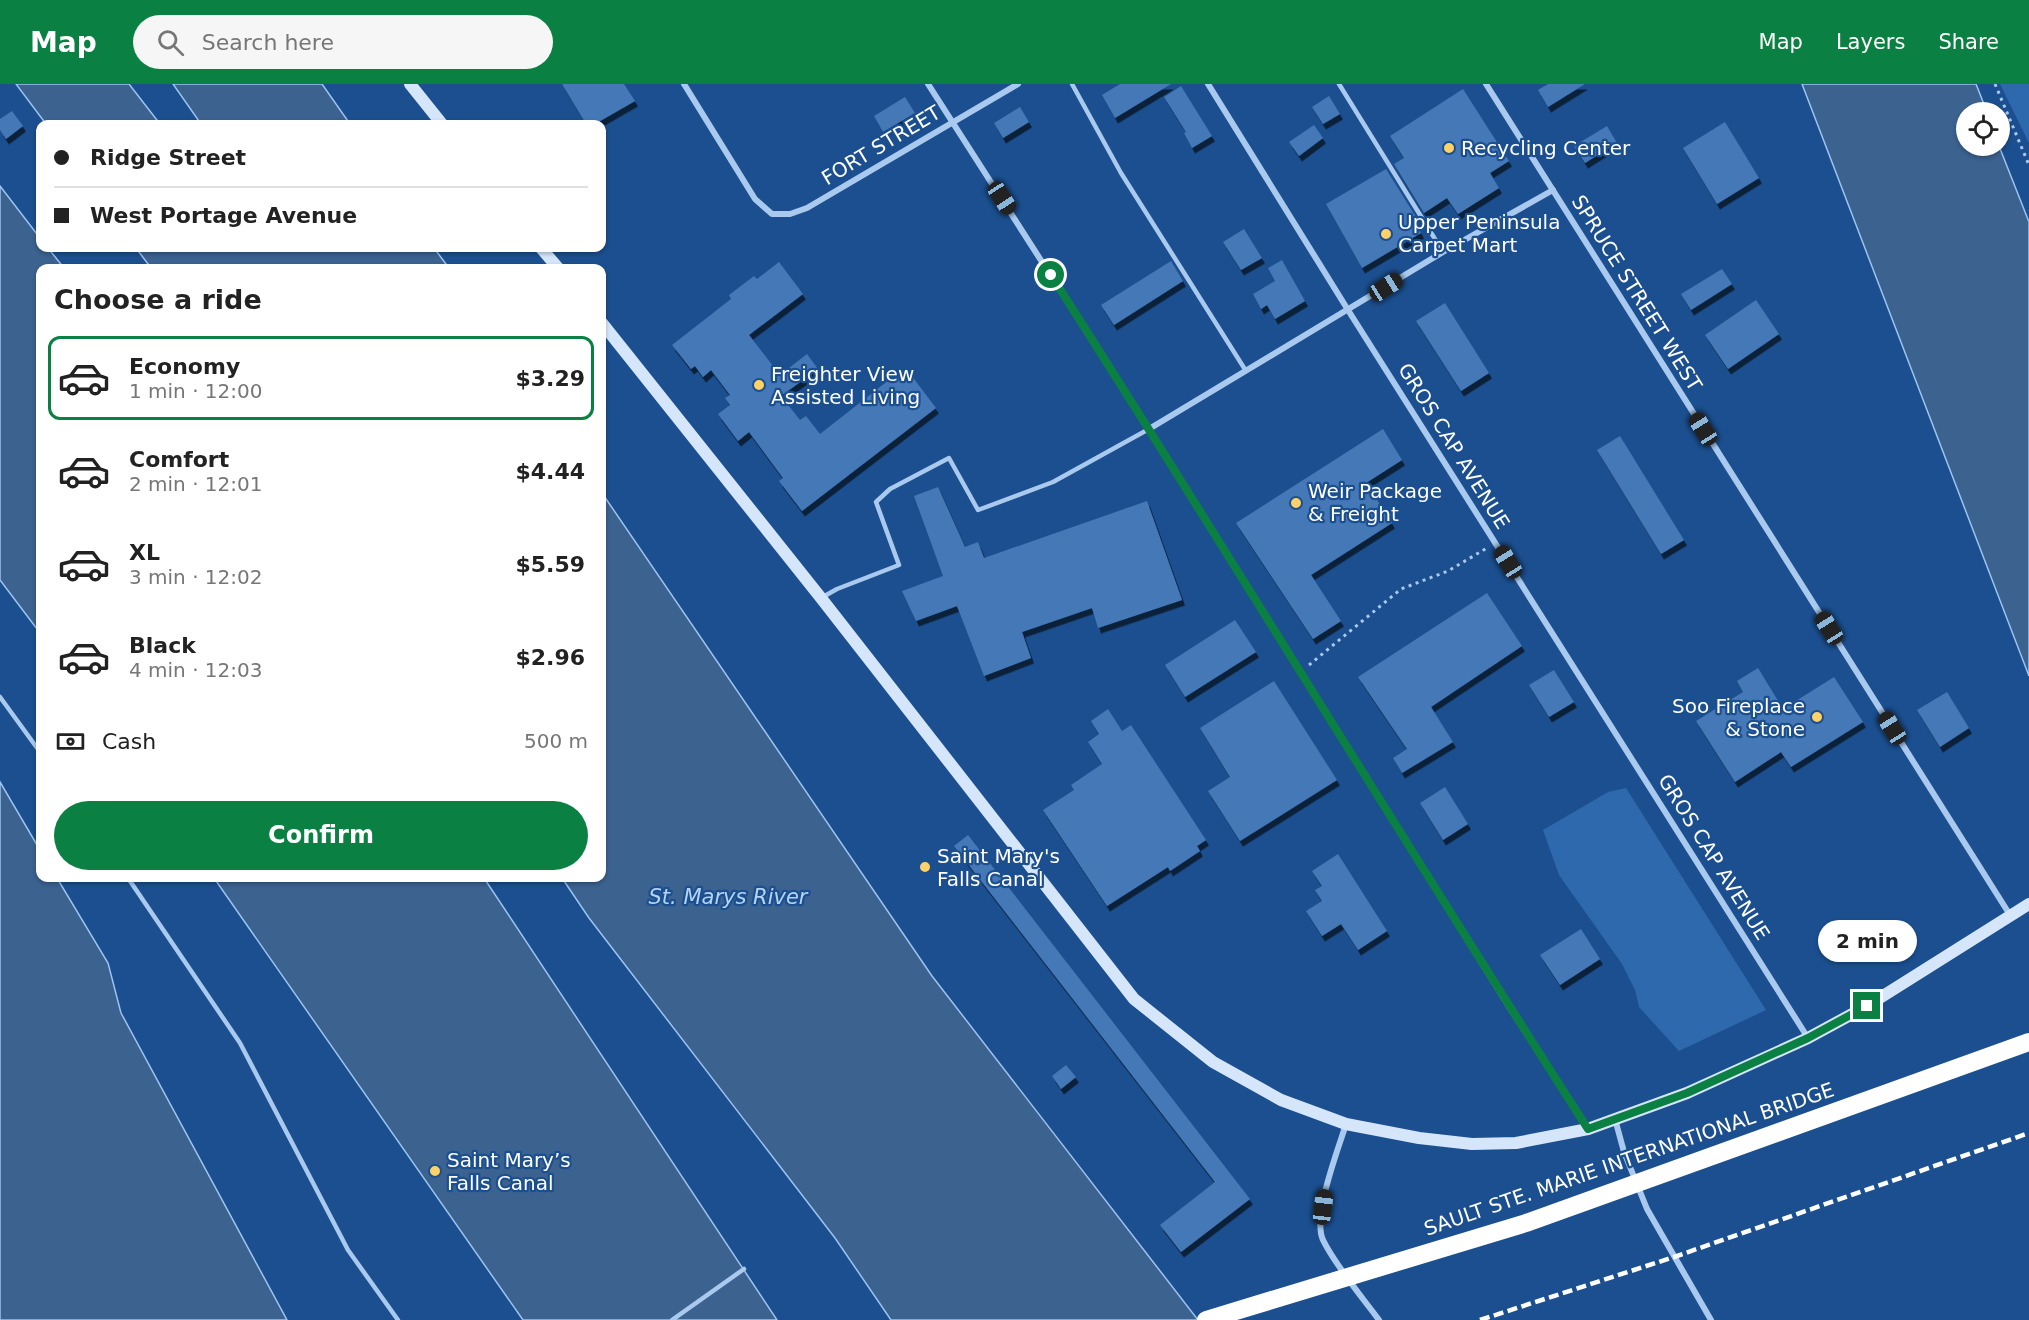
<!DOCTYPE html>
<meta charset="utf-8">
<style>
:root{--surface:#fff;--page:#f6f6f6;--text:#222;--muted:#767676;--line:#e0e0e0;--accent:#0b8043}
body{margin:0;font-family:"DejaVu Sans",sans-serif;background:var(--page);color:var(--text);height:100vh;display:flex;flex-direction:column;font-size:22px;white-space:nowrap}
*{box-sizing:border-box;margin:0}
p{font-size:20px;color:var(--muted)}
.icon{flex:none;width:33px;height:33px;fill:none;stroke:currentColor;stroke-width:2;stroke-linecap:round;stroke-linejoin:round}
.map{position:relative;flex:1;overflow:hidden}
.details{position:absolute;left:36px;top:180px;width:570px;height:618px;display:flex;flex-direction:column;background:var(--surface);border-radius:12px;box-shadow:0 2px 4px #0004}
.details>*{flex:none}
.hud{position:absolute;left:36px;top:36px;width:570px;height:132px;border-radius:12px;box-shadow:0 2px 4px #0004;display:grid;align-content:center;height:132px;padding:0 18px;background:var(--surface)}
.controls{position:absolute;left:1956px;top:18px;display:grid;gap:12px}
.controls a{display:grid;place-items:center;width:54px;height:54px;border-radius:50%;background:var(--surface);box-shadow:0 2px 4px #0004;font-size:30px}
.end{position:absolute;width:27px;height:27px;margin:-14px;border:8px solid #0b8043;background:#fff;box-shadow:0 0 0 3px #fff}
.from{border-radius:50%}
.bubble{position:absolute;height:42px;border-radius:21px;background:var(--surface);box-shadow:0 2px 4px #0004;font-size:20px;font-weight:600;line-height:42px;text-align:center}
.car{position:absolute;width:18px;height:36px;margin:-18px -9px;border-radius:8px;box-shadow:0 0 4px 2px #0007;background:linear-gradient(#222 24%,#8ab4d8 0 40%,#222 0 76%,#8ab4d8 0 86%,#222 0)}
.hud b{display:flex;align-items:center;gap:21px;height:57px;font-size:22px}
.hud b+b{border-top:2px solid var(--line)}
.hud i{width:15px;height:15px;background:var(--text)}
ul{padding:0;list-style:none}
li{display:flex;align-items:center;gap:18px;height:84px;margin:0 12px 9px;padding:0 6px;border:3px solid transparent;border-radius:12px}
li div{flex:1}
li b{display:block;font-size:22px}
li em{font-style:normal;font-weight:600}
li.active{border-color:var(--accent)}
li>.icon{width:54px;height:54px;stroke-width:1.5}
h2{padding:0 18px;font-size:27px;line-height:72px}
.pay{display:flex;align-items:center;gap:15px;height:66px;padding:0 18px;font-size:22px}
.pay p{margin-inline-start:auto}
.primary-button{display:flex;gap:12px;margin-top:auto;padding:12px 18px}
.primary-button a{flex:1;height:69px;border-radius:36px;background:var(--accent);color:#fff;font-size:24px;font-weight:600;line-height:69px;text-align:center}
header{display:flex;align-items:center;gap:36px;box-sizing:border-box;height:84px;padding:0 30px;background:var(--accent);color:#fff}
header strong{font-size:28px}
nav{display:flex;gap:33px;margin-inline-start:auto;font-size:21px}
.search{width:420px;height:54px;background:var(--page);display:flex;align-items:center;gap:15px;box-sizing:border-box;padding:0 21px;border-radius:33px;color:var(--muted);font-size:22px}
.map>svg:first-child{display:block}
</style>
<header>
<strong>Map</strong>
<div class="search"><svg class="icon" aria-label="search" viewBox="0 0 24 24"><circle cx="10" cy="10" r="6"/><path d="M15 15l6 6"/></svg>Search here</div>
<nav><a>Map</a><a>Layers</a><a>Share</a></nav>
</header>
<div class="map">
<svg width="2029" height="1236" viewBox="0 0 2029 1236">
<defs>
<filter id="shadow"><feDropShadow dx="3" dy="5.5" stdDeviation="0" flood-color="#0009"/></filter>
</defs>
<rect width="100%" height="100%" fill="#1b4f8f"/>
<g fill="#2e69ad">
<path d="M2000 0H2029V59Z"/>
<path d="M1626 704 1766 926 1679 967 1639 923 1635 906 1622 880 1559 791 1543 746 1608 708Z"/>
</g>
<g fill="#3c6290" stroke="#9cc4f0" stroke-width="1.5">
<path d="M16 0H129L160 40H46Z"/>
<path d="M173 0H322L350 40H201Z"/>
<path d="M1802 0H1976L1987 28H1966V62H1999L2029 138V592Z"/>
<path d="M0 102 40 154V164H48L64 184H40V549L0 496Z"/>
<path d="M136 164H434L449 184H151Z"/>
<path d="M602 409 932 892 1198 1236H891L835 1154 589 834 562 794H602Z"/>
<path d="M0 698 40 766V794H57L108 879 121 929 287 1236H0Z"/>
<path d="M214 794H484L777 1236H523Z"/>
</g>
<g fill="#4478b7" filter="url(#shadow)">
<path d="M562 0H624L635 17 595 40H586Z"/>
<path d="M1120 0H1171L1115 34 1102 11Z"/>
<path d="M1548 0H1585L1548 23 1538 6Z"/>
<path d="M1181 2 1212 52 1192 64 1184 49 1186 48 1164 13Z"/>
<path d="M1463 5 1509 77 1490 89 1499 104 1458 130 1447 114 1424 129 1394 80 1404 74 1390 52Z"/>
<path d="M1329 12 1340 30 1323 40 1312 23Z"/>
<path d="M905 13 915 29 883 48 874 32Z"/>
<path d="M1020 23 1029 38 1003 54 994 39Z"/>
<path d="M12 27 23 42 6 55 0 46V35Z"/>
<path d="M1725 38 1759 94 1717 120 1683 64Z"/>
<path d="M1314 41 1323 54 1299 72 1289 58Z"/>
<path d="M1607 42 1617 59 1585 79 1574 62Z"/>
<path d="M1386 85 1416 133 1413 135 1421 149 1362 184 1326 120Z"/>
<path d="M1244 145 1262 174 1241 186 1223 158Z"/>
<path d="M1282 176 1305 217 1275 235 1267 221 1261 225 1253 210 1275 197 1268 184Z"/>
<path d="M1171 177 1183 197 1114 241 1101 221Z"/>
<path d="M779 178 803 210 749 251 780 291 807 270 818 285 781 312 800 336 806 332 820 350 894 292 897 295 908 287 936 324 802 427 779 397 783 394 749 348 738 357 718 330 730 321 725 314 730 311 711 286 703 293 695 282 691 285 672 261 731 215 729 211 754 192 757 195Z"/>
<path d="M1722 185 1732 200 1691 226 1681 210Z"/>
<path d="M1756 216 1779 250 1728 285 1705 251Z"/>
<path d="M1445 219 1489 289 1461 307 1416 237Z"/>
<path d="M1383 345 1402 376 1366 399 1392 439 1311 491 1341 537 1313 555 1236 439Z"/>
<path d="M1620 352 1684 456 1661 470 1597 366Z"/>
<path d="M938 403 965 463 978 458 984 474 1147 417 1182 516 1098 544 1092 524 1022 548 1031 574 984 592 957 522 916 537 902 507 943 492 914 412Z"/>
<path d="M1487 509 1522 562 1431 623 1453 658 1402 689 1393 674 1407 665 1358 593Z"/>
<path d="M1235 536 1256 568 1185 613 1165 581Z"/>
<path d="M1758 584 1783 625 1834 593 1863 638 1791 683 1781 668 1735 698 1696 637 1743 608 1737 597Z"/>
<path d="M1554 586 1574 618 1549 633 1529 601Z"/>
<path d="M1274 597 1337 696 1240 757 1208 707 1230 693 1200 644Z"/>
<path d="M1947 608 1969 644 1940 663 1917 626Z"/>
<path d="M1108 625 1122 647 1131 641 1206 756 1197 762 1200 767 1170 787 1168 783 1107 822 1043 726 1074 706 1071 701 1102 680 1088 658 1099 650 1091 637Z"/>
<path d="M1445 703 1468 740 1443 756 1420 719Z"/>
<path d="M968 751 1250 1115 1181 1168 1160 1141 1215 1098 954 762Z"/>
<path d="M1338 770 1387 847 1358 866 1341 840 1322 852 1306 827 1322 817 1315 806 1322 802 1312 787Z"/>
<path d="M1581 845 1600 875 1560 901 1540 871Z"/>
<path d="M1066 981 1076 993 1061 1005 1052 992Z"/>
</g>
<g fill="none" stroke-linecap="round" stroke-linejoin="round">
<g stroke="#a9c9ee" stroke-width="3" stroke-dasharray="3 4.5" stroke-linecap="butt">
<path d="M1995 0 2029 81"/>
<path d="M1309 581 1401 505 1448 487 1487 464"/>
</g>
<g stroke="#a9c9ee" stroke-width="4.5">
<path d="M1072 0 1121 89 1246 287"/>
<path d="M1339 0 1443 168"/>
<path d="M821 514 837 505 899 481 876 418 890 405 949 374 978 426 1053 398 1149 345"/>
<path d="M0 613 40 668"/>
<path d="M128 794 240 959 348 1166 398 1236"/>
<path d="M672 1236 744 1185"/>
</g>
<g stroke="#a9c9ee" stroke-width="6">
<path d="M684 0 755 115 772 130H790L807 124 1018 0"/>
<path d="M928 0 1149 345 1508 921 1588 1044"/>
<path d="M1208 0 1348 226 1808 954"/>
<path d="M1486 0 2010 831"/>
<path d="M1149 345 1443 168 1553 106"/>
<path d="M1615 1035 1624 1068 1647 1125 1711 1236"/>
<path d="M1346 1040C1338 1066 1312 1132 1323 1156 1335 1181 1362 1213 1379 1236"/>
</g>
<g stroke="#d6e6fa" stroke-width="12">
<path d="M410 0 442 40"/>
<path d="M541 164 558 184"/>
<path d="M602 239 821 514 1134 915 1213 978 1281 1016 1346 1040 1419 1054 1472 1060 1516 1059 1588 1045 1687 1009 1808 954 1867 922 2029 820"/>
</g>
<path stroke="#fff" stroke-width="4.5" stroke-dasharray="10 4.5" stroke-linecap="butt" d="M1480 1236 1674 1173 2029 1049"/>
<path stroke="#fff" stroke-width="18" d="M1206 1236 1526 1139 2029 958"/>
</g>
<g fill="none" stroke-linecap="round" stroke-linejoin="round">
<path stroke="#0b8043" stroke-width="8" d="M1051 191C1232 474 1406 762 1588 1045L1687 1009 1808 954 1867 922"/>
</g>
<g fill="#ffd166" stroke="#1b4f8f" stroke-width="2">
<circle cx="1449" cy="64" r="6"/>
<circle cx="1386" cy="150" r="6"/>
<circle cx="759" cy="301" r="6"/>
<circle cx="1296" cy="419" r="6"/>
<circle cx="1817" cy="633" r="6"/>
<circle cx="925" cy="783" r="6"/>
<circle cx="435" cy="1087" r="6"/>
</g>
<g text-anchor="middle" stroke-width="4.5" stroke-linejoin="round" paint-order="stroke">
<g font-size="20" fill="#fff" stroke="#1b4f8f">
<text transform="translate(881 61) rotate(-31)" y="7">FORT STREET</text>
<text transform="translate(1637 209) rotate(58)" y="7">SPRUCE STREET WEST</text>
<text transform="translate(1454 362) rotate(58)" y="7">GROS CAP AVENUE</text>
<text transform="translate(1714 773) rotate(58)" y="7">GROS CAP AVENUE</text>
<text transform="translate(1629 1075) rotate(-19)" y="7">SAULT STE. MARIE INTERNATIONAL BRIDGE</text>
</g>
<g font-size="20" fill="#fff" stroke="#1b4f8f" text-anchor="start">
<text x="1461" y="71">Recycling Center</text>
<text x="1398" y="145">Upper Peninsula<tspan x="1398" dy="23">Carpet Mart</tspan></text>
<text x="771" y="297">Freighter View<tspan x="771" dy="23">Assisted Living</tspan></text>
<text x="1308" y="414">Weir Package<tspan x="1308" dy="23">&amp; Freight</tspan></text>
<text x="1805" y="629" text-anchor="end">Soo Fireplace<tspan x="1805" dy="23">&amp; Stone</tspan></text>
<text x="937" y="779">Saint Mary's<tspan x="937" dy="23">Falls Canal</tspan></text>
<text x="447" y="1083">Saint Mary’s<tspan x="447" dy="23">Falls Canal</tspan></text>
</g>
<g font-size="21" font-style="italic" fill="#b5d3f5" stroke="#1b4f8f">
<text x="728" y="820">St. Marys River</text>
</g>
</g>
</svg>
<div class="controls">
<a><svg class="icon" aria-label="locate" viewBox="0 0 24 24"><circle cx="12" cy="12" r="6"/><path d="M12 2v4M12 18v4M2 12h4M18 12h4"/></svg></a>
</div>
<i class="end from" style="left:1051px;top:191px"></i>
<i class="end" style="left:1867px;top:922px"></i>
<div class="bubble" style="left:1818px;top:836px;width:99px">2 min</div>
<i class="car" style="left:1002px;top:114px;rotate:147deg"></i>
<i class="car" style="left:1386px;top:203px;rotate:58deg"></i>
<i class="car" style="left:1703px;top:345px;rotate:328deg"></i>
<i class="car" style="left:1508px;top:478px;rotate:328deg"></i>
<i class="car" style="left:1829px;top:544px;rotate:328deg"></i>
<i class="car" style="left:1892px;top:644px;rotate:328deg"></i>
<i class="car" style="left:1323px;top:1123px;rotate:7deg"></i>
<div class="hud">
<b><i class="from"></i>Ridge Street</b>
<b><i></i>West Portage Avenue</b>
</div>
<section class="details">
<h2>Choose a ride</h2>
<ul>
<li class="active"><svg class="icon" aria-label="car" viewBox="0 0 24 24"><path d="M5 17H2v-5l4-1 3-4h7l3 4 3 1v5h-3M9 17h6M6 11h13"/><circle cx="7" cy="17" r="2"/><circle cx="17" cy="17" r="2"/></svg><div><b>Economy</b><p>1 min · 12:00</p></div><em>$3.29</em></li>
<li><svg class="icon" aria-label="car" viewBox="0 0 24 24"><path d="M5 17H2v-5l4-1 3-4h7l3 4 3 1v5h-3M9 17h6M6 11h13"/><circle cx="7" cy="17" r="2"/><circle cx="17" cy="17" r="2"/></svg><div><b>Comfort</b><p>2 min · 12:01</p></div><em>$4.44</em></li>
<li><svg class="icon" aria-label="car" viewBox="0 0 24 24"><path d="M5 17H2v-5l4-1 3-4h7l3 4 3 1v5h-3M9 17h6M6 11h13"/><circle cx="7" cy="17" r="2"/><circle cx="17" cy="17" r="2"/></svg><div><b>XL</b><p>3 min · 12:02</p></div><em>$5.59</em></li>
<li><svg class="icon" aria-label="car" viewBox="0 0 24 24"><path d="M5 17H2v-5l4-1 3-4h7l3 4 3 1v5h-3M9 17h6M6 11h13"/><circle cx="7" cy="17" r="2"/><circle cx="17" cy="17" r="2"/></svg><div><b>Black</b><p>4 min · 12:03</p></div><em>$2.96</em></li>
</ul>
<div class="pay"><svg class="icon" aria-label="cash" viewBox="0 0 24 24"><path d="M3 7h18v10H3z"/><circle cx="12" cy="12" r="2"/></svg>Cash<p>500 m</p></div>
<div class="primary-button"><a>Confirm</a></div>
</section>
</div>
